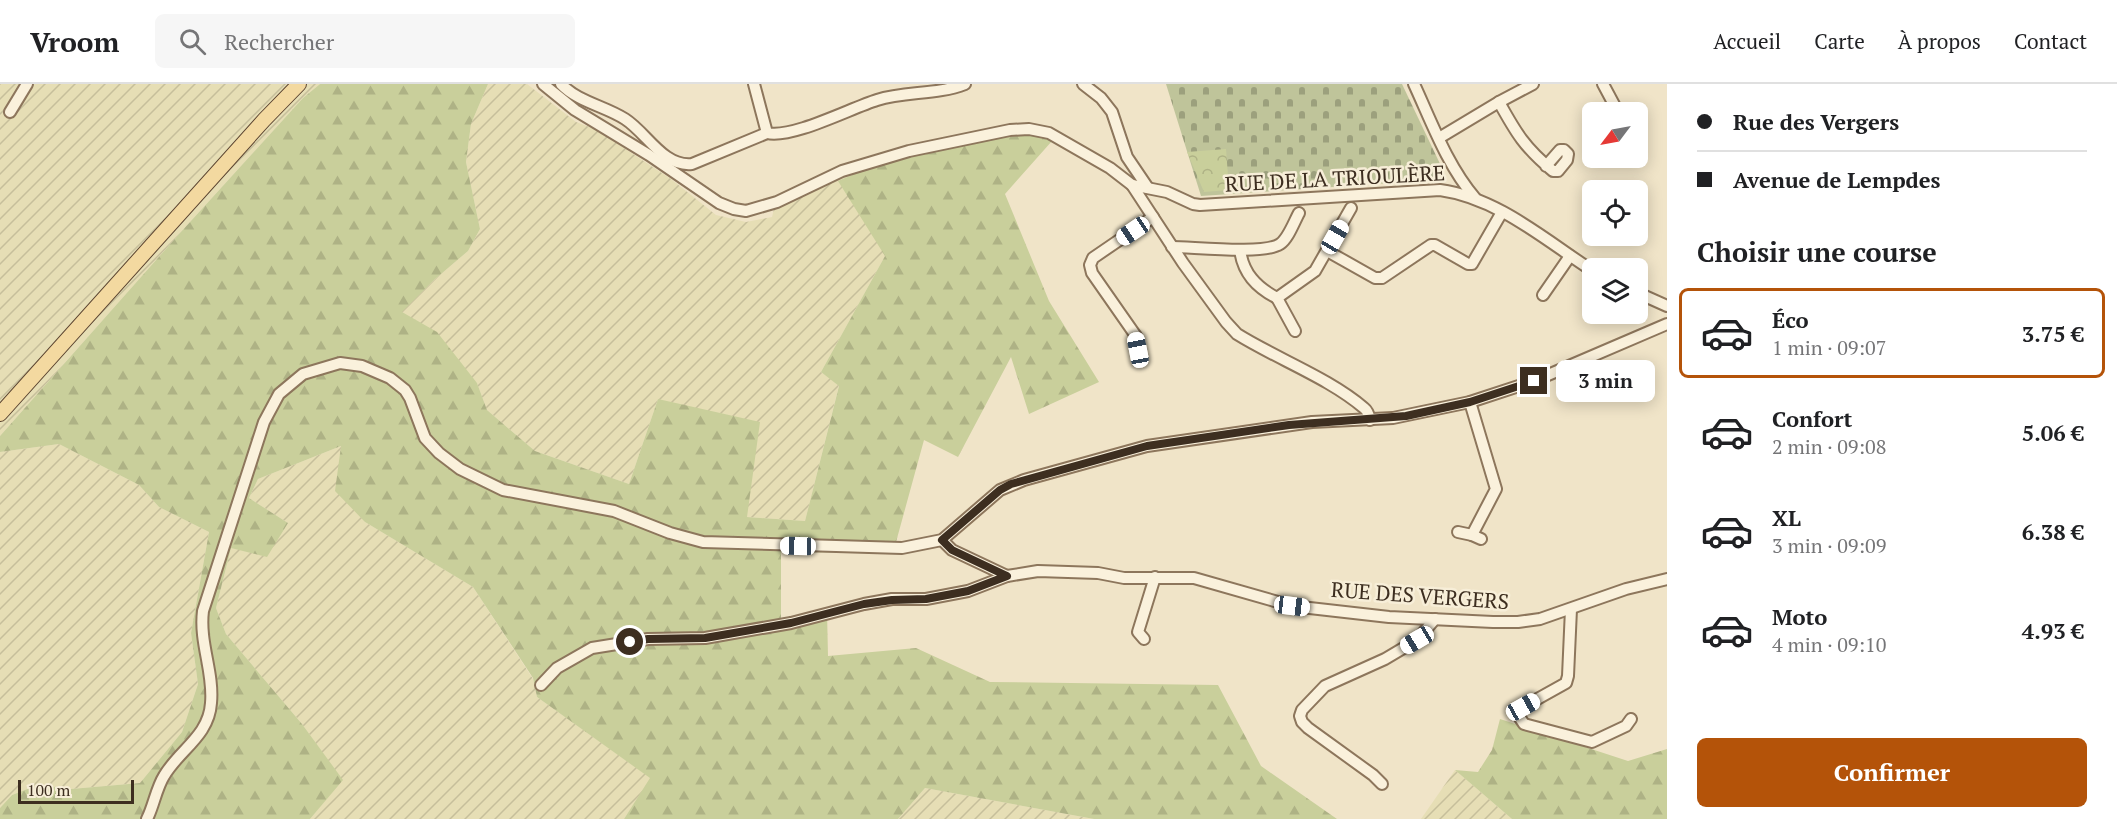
<!DOCTYPE html>
<html lang="fr">
<meta charset="utf-8">
<style>
:root{--surface:#fff;--page:#f6f6f6;--text:#202124;--muted:#757577;--line:#e0e0e0;--accent:#b45309}
body{margin:0;font-family:"PT Serif",serif;background:var(--page);color:var(--text);height:100vh;display:flex;flex-direction:column;font-size:22px;white-space:nowrap}
*{box-sizing:border-box;margin:0}
p{font-size:20px;color:var(--muted)}
.icon{flex:none;width:33px;height:33px;fill:none;stroke:currentColor;stroke-width:2;stroke-linecap:round;stroke-linejoin:round}
.map{position:relative;flex:1;overflow:hidden}
.details{display:flex;flex-direction:column;background:var(--surface);width:450px}
.details>*{flex:none}
.guide{display:grid;align-content:center;height:132px;padding:0 30px;background:var(--surface)}
.needle{width:39px;rotate:238deg}
.controls{position:absolute;left:1582px;top:18px;display:grid;gap:12px}
.controls a{display:grid;place-items:center;width:66px;height:66px;border-radius:9px;background:var(--surface);box-shadow:0 3px 15px #0003;font-size:30px}
.scale{position:absolute;left:18px;bottom:15px;width:116px;box-sizing:border-box;padding-left:6px;border:3px solid #3d2e20;border-top:0;font-size:16px;line-height:21px;white-space:nowrap;color:#3d2e20;-webkit-text-stroke:4px #f7eed8;paint-order:stroke}
.end{position:absolute;width:27px;height:27px;margin:-14px;border:8px solid #3d2e20;background:#fff;box-shadow:0 0 0 3px #fff}
.from{border-radius:50%}
.bubble{position:absolute;height:42px;border-radius:9px;background:var(--surface);box-shadow:0 3px 15px #0003;font-size:20px;font-weight:700;line-height:42px;text-align:center}
.car{position:absolute;width:18px;height:36px;margin:-18px -9px;border-radius:8px;box-shadow:0 0 4px 2px #0007;background:linear-gradient(#fff 24%,#345 0 40%,#fff 0 76%,#345 0 86%,#fff 0)}
.guide b{display:flex;align-items:center;gap:21px;height:57px;font-size:22px}
.guide b+b{border-top:2px solid var(--line)}
.guide i{width:15px;height:15px;background:var(--text)}
ul{padding:0;list-style:none}
li{display:flex;align-items:center;gap:18px;height:90px;margin:0 12px 9px;padding:0 18px;border:3px solid transparent;border-radius:9px}
li div{flex:1}
li b{display:block;font-size:22px}
li em{font-style:normal;font-weight:700}
li.on{border-color:var(--accent)}
li>.icon{width:54px;height:54px;stroke-width:1.5}
h2{padding:0 30px;font-size:27px;line-height:72px}
.primary-button{display:flex;gap:12px;margin-top:auto;padding:12px 30px}
.primary-button a{flex:1;height:69px;border-radius:9px;background:var(--accent);color:#fff;font-size:24px;font-weight:700;line-height:69px;text-align:center}
header{display:flex;align-items:center;gap:36px;box-sizing:border-box;height:84px;padding:0 30px;background:var(--surface);border-bottom:2px solid var(--line)}
header strong{font-size:28px}
nav{display:flex;gap:33px;margin-inline-start:auto;font-size:21px}
.search{width:420px;height:54px;background:var(--page);display:flex;align-items:center;gap:15px;box-sizing:border-box;padding:0 21px;border-radius:9px;color:var(--muted);font-size:22px}
main{display:flex;flex:1;min-height:0}
.map>svg:first-child{display:block}
</style>
<header>
<strong>Vroom</strong>
<div class="search"><svg class="icon" aria-label="search" viewBox="0 0 24 24"><circle cx="10" cy="10" r="6"/><path d="M15 15l6 6"/></svg>Rechercher</div>
<nav><a>Accueil</a><a>Carte</a><a>À propos</a><a>Contact</a></nav>
</header>
<main>
<div class="map">
<svg width="1667" height="735" viewBox="0 0 1667 735">
<defs>
<pattern id="farmland-furrows" width="10" height="10" patternUnits="userSpaceOnUse" patternTransform="scale(1.5)"><rect width="10" height="10" fill="#e6deb5"/><path d="M-1 1l2-2M0 10L10 0M9 11l2-2" fill="none" stroke="#c6bf9b"/></pattern>
<pattern id="forest-firs" width="22" height="20" patternUnits="userSpaceOnUse" patternTransform="scale(1.5)"><rect width="22" height="20" fill="#c9cf9b"/><path d="M5 1l3.5 6h-7zM16 11l3.5 6h-7z" fill="#aeb285"/></pattern>
<pattern id="cemetery-stones" width="16" height="16" patternUnits="userSpaceOnUse" patternTransform="scale(1.5)"><rect width="16" height="16" fill="#bfc49a"/><path d="M2 7V4a2 2 0 0 1 4 0v3zM10 15v-3a2 2 0 0 1 4 0v3z" fill="#9ca07d"/></pattern>
<pattern id="park-crowns" width="20" height="18" patternUnits="userSpaceOnUse" patternTransform="scale(1.5)"><rect width="20" height="18" fill="#c9cf9b"/><path d="M2 6a3 3 0 1 1 6 0M12 15a3 3 0 1 1 6 0" fill="none" stroke="#aeb285"/></pattern>
</defs>
<rect width="100%" height="100%" fill="#f0e4c8"/>
<g fill="url(#farmland-furrows)">
<path d="M0 0H320L303 14 180 149 0 352Z"/>
<path d="M488 0H527L576 38 595 45 671 95 716 131 746 138 772 133 777 113 889 69 885 172 821 288 839 301 805 437 746 433 658 315 629 400 535 367 487 326 477 299 401 228 434 196 468 167 480 145 466 78 471 40Z"/>
<path d="M59 360 139 401 159 423 209 448 191 549 198 600 182 648 140 699 71 705 48 702 30 704 12 711 0 724V368Z"/>
<path d="M341 362 365 438 473 503 533 595 537 613 651 694 624 735H310L342 696 302 640 226 550 216 524 231 464 288 439 249 414 258 395Z"/>
<path d="M1455 686 1512 735H1421Z"/>
<path d="M925 704 1094 735H898Z"/>
</g>
<g fill="url(#forest-firs)">
<path d="M320 0H488L471 40 466 78 480 145 468 167 434 196 402 228 437 248 477 299 487 326 535 367 629 400 658 315 760 338 747 433 805 437 839 302 821 288 885 172 838 97 883 78 970 58 1039 49 1052 57 1005 110 1049 217 1099 298 1029 330 1011 273 958 373 924 356 893 469 781 468V538L827 527 828 572 916 564 990 598 1218 601 1261 682 1337 735H1094L925 704 898 735H624L650 694 537 613 533 594 473 503 365 438 335 407 341 362 258 395 249 414 288 439 267 473 231 464 216 524 226 550 302 640 343 696 310 735H0V724L12 711 30 704 48 702 71 705 140 699 182 648 198 600 191 549 209 448 159 423 139 401 59 360 0 368V352L180 149 303 14Z"/>
<path d="M1500 635 1628 677 1667 665V735H1512L1455 686 1478 688 1492 666Z"/>
</g>
<path fill="url(#cemetery-stones)" d="M1166 0H1402L1442 84 1435 96 1201 112Z"/>
<path fill="url(#park-crowns)" d="M1226 65 1229 106 1204 108 1187 68Z"/>
<g fill="none" stroke-linecap="round" stroke-linejoin="round">
<defs>
<g id="minor">
<path d="M543 0 575 26 649 71 719 119 734 125 746 127 777 118 842 87 909 67 1010 46 1029 45 1049 49 1110 84 1132 101 1183 179 1226 238 1237 250C1277 275 1329 294 1364 324 1368 327 1369 331 1370 336"/>
<path d="M561 0C578 18 605 22 625 35 647 49 663 83 692 80L767 49"/>
<path d="M754 0 767 49C792 55 851 24 877 16 905 7 937 11 965 0"/>
<path d="M1083 0 1101 14 1112 28 1127 73 1148 104"/>
<path d="M1414 0C1432 39 1447 81 1475 114"/>
<path d="M1603 0 1618 28"/>
<path d="M1499 18C1516 49 1525 64 1553 87H1558L1567 76 1568 70 1564 66H1560L1546 82"/>
<path d="M10 28 27 0"/>
<path d="M1439 54 1499 18 1533 0"/>
<path d="M1132 101 1167 108 1193 120 1200 121 1440 106C1498 114 1545 156 1593 187"/>
<path d="M1172 163C1193 163 1264 171 1280 160 1288 155 1294 138 1299 129"/>
<path d="M1240 166C1243 189 1256 203 1277 214L1315 187 1351 124"/>
<path d="M1327 167 1375 194H1382L1431 161H1435L1468 180H1472L1502 128"/>
<path d="M1638 209 1667 222"/>
<path d="M1543 211 1570 172"/>
<path d="M1277 214 1295 247"/>
<path d="M1138 266 1136 252 1092 189 1090 181 1093 174 1153 133"/>
<path d="M1470 318 1496 405 1472 451 1481 455"/>
<path d="M1458 448 1472 451"/>
<path d="M942 456 952 466 1007 492"/>
<path d="M1571 525 1568 592 1566 599 1523 623 1520 628V634L1524 640 1592 658 1626 642 1631 635"/>
<path d="M1144 555 1138 548 1155 493"/>
<path d="M541 601 557 584 592 564 648 555 705 554 791 539 864 520 892 515H926L968 507 1007 492 1038 487 1098 489 1124 494H1194L1292 522 1389 533 1493 538H1518L1540 535 1626 505 1667 495"/>
<path d="M1382 700 1373 691 1308 644 1302 638 1300 632 1302 626 1325 602 1385 575 1417 556 1435 535"/>
<path d="M147 735C154 721 156 705 164 692 179 666 209 652 211 619 214 588 199 559 203 527L264 338 279 310 303 290 340 279 362 282 390 294 405 306 410 314 425 354 439 369 460 385 503 406 614 427 670 449 703 458 902 464 942 456 1000 406 1024 396 1147 362 1312 338 1393 334 1470 318 1534 297 1667 240"/>
</g>
<path id="major" d="M0 330 264 36 299 0"/>
</defs>
<use href="#minor" stroke="#8d765c" stroke-width="14"/>
<use href="#major" stroke="#5b4430" stroke-width="16"/>
<use href="#minor" stroke="#faf1dc" stroke-width="10"/>
<use href="#major" stroke="#f3d9a0" stroke-width="14"/>
</g>
<g fill="none" stroke-linecap="round" stroke-linejoin="round">
<path stroke="#3d2e20" stroke-width="8" d="M630 558 648 555 705 554 791 539 864 520 892 516 926 515 968 507 1007 492 952 466 942 456 1000 406 1011 400 1147 362 1289 341 1406 332 1470 318 1534 297"/>
</g>
<g text-anchor="middle" stroke-width="5" stroke-linejoin="round" paint-order="stroke">
<g font-size="21" fill="#3d2e20" stroke="#f7eed8">
<text transform="translate(1335 95) rotate(-3)" y="7">RUE DE LA TRIOULÈRE</text>
<text transform="translate(1420 512) rotate(4)" y="7">RUE DES VERGERS</text>
</g>
</g>
</svg>
<div class="controls">
<a><svg class="needle" viewBox="-14 -14 28 28"><path d="M0-13l5 13h-10z" fill="#e53935"/><path d="M0 13l5-13h-10z" fill="#757577"/></svg></a>
<a><svg class="icon" aria-label="locate" viewBox="0 0 24 24"><circle cx="12" cy="12" r="6"/><path d="M12 2v4M12 18v4M2 12h4M18 12h4"/></svg></a>
<a><svg class="icon" aria-label="layers" viewBox="0 0 24 24"><path d="M12 4l9 5-9 5-9-5zM3 14l9 5 9-5"/></svg></a>
</div>
<div class="scale">100 m</div>
<i class="end from" style="left:630px;top:558px"></i>
<i class="end" style="left:1534px;top:297px"></i>
<div class="bubble" style="left:1556px;top:276px;width:99px">3 min</div>
<i class="car" style="left:1133px;top:147px;rotate:236deg"></i>
<i class="car" style="left:1335px;top:153px;rotate:30deg"></i>
<i class="car" style="left:1138px;top:266px;rotate:349deg"></i>
<i class="car" style="left:798px;top:462px;rotate:271deg"></i>
<i class="car" style="left:1292px;top:522px;rotate:97deg"></i>
<i class="car" style="left:1417px;top:556px;rotate:239deg"></i>
<i class="car" style="left:1523px;top:623px;rotate:61deg"></i>
</div>
<section class="details">
<div class="guide">
<b><i class="from"></i>Rue des Vergers</b>
<b><i></i>Avenue de Lempdes</b>
</div>
<h2>Choisir une course</h2>
<ul>
<li class="on"><svg class="icon" aria-label="car" viewBox="0 0 24 24"><path d="M5 17H2v-5l4-1 3-4h7l3 4 3 1v5h-3M9 17h6M6 11h13"/><circle cx="7" cy="17" r="2"/><circle cx="17" cy="17" r="2"/></svg><div><b>Éco</b><p>1 min · 09:07</p></div><em>3.75 €</em></li>
<li><svg class="icon" aria-label="car" viewBox="0 0 24 24"><path d="M5 17H2v-5l4-1 3-4h7l3 4 3 1v5h-3M9 17h6M6 11h13"/><circle cx="7" cy="17" r="2"/><circle cx="17" cy="17" r="2"/></svg><div><b>Confort</b><p>2 min · 09:08</p></div><em>5.06 €</em></li>
<li><svg class="icon" aria-label="car" viewBox="0 0 24 24"><path d="M5 17H2v-5l4-1 3-4h7l3 4 3 1v5h-3M9 17h6M6 11h13"/><circle cx="7" cy="17" r="2"/><circle cx="17" cy="17" r="2"/></svg><div><b>XL</b><p>3 min · 09:09</p></div><em>6.38 €</em></li>
<li><svg class="icon" aria-label="car" viewBox="0 0 24 24"><path d="M5 17H2v-5l4-1 3-4h7l3 4 3 1v5h-3M9 17h6M6 11h13"/><circle cx="7" cy="17" r="2"/><circle cx="17" cy="17" r="2"/></svg><div><b>Moto</b><p>4 min · 09:10</p></div><em>4.93 €</em></li>
</ul>
<div class="primary-button"><a>Confirmer</a></div>
</section>
</main>
